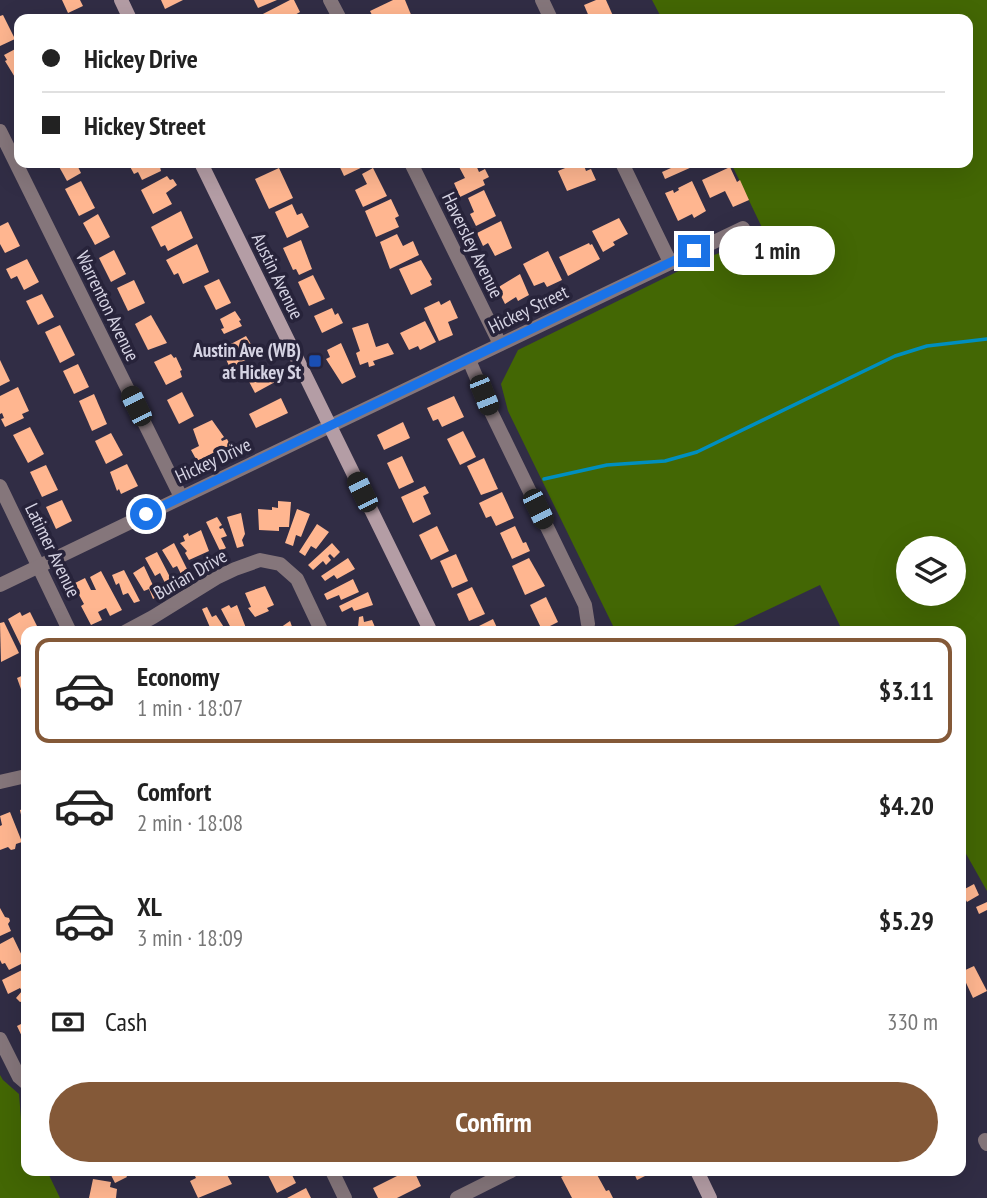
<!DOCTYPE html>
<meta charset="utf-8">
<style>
:root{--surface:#fff;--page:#f6f6f6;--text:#222;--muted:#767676;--line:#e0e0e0;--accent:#845938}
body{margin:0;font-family:"PT Sans Narrow",sans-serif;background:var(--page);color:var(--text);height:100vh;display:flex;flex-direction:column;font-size:26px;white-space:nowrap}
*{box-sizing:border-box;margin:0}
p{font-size:23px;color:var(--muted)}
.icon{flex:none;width:38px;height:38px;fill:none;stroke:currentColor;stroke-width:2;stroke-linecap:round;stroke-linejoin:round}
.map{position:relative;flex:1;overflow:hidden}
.sheet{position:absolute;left:21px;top:626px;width:945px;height:550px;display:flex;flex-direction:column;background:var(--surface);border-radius:14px;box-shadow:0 7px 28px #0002}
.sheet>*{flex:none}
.top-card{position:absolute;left:14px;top:14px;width:959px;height:154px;border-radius:14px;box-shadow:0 7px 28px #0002;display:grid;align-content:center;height:154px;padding:0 28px;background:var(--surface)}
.controls{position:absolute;left:896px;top:536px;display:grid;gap:14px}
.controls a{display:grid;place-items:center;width:70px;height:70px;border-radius:50%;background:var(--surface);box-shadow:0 7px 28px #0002;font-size:35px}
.end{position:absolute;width:32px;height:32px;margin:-16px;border:9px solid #1a73e8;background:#fff;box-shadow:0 0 0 4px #fff}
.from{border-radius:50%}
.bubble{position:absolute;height:49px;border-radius:24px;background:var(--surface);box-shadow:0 7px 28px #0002;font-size:23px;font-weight:800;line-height:49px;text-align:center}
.car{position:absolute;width:21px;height:42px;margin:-21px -10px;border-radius:9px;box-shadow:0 0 5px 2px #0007;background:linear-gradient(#222 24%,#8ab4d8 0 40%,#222 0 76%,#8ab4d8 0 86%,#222 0)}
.top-card b{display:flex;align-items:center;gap:24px;height:66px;font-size:26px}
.top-card b+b{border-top:2px solid var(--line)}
.top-card i{width:18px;height:18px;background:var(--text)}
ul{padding:12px 0 0;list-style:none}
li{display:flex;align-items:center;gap:21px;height:105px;margin:0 14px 10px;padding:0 14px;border:4px solid transparent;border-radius:14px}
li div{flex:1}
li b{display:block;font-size:26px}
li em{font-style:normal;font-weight:800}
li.selected{border-color:var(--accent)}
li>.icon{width:63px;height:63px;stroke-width:1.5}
.pay{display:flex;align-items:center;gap:18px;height:77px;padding:0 28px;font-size:26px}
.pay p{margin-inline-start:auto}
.button{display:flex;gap:14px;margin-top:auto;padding:14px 28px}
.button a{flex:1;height:80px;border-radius:42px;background:var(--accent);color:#fff;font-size:28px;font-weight:800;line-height:80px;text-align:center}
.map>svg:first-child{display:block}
</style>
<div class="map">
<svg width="987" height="1198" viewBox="0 0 987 1198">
<rect width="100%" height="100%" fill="#312d45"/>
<g fill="#436704" fill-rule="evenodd">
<path d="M652 0H987V891L965 852H961V632H843L820 585 721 632H616L508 411 501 384 518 350 703 259 766 236 731 163H968V19H662ZM908 548H954V593H908Z"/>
<path d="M0 1075 3 1080 19 1094 21 1119 26 1129V1171H47L60 1198H0Z"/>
</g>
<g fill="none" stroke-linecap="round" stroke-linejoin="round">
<path stroke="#008fbf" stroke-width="3.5" d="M544 479 607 465 665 461 697 452 895 356 927 346 987 339"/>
</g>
<g fill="#ffb690">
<path d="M62 0H80L83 6 68 13Z"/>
<path d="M161 0H183L165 9Z"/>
<path d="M254 0H277L258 8Z"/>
<path d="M290 0H294L300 12 293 16 295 19H261L259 16Z"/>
<path d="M393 0H405L412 17 407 19H374L370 11Z"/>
<path d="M596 0H606L614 18 590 19 584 5Z"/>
<path d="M3 15 15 39 0 46V16Z"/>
<path d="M19 47V78L16 79 5 61 7 60 4 55Z"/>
<path d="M57 163H76L81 173 67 181Z"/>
<path d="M128 163H159L161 171 142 180 138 172 134 174Z"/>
<path d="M338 163H371L344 176Z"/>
<path d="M463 163H475L479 172 485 169 489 177 483 180 485 185 460 197 454 183 465 178 458 165Z"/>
<path d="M577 163H583L586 171 591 169 596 180 567 191 558 171Z"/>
<path d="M669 163H701L665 179 662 172 671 168Z"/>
<path d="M730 167 737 182 740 180 749 200 733 207 725 191 710 198 702 180Z"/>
<path d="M279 168 293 198 269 209 255 179Z"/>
<path d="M373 168 387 196 363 207 355 190 367 184 362 174Z"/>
<path d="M167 176 170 180 173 179 177 185 166 193 172 204 153 214 141 190Z"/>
<path d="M81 181 95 208 79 216 65 189Z"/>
<path d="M692 181 706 211 694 218 692 214 678 221 665 193 673 190 674 193 679 190 678 188Z"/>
<path d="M484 190 496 216 476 226 470 214 474 212 468 198Z"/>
<path d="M391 199 399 216 395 218 399 227 376 237 365 211Z"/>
<path d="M292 204 297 215 302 213 309 227 287 238 275 212Z"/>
<path d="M181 211 193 238 168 251 165 245 161 247 151 227Z"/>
<path d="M98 214 110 237 95 245 83 223Z"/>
<path d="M619 218 628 234 613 242 615 245 603 252 592 231Z"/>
<path d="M501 221 512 248 495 256 488 243 483 246 477 233Z"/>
<path d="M8 222 20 246 5 253 0 244V226Z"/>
<path d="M397 234 403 246 413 241 419 255 390 269 380 242Z"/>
<path d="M301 240 312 269 299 275 296 269 293 270 283 248Z"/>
<path d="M589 243 590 245 592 244 600 259 568 276 559 257Z"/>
<path d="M197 244 209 272 183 284 178 273 174 275 166 260Z"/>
<path d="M114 250 126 274 111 282 99 258Z"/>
<path d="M548 251 562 280 547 287 544 282 534 286 523 264Z"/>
<path d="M27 259 39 282 24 290 17 276 11 279 6 269Z"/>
<path d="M421 260 432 279 430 281 432 285 411 295 399 269Z"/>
<path d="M520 274 529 295 518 301 516 297 505 304 497 288Z"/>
<path d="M313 275 325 299 309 306 298 282Z"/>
<path d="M219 279 231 303 216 310 204 286Z"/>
<path d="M134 280 145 303 128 311 117 288Z"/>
<path d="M42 294 54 317 38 325 26 301Z"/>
<path d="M450 300 458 318 448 322 453 335 439 341 424 308 439 301 441 305Z"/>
<path d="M332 308 335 315 338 313 343 323 322 333 314 316Z"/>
<path d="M235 311 241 320 239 321 242 326 224 334 221 329 224 328 220 319Z"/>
<path d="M151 315 167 343 148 350 135 324Z"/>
<path d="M425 321 436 342 420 350 418 346 409 350 400 333Z"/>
<path d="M368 323 376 347 388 343 394 354 373 361 375 365 369 367 368 362 360 365 356 353 360 351 352 328Z"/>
<path d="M60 325 75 355 60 363 45 332Z"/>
<path d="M246 336 257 354 230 368 225 357 233 353 229 345Z"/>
<path d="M341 343 356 377 342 384 326 359 330 357 327 350Z"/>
<path d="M171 354 174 358 176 357 182 370 180 371 182 377 166 385 154 362Z"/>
<path d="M0 360 10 381 0 386Z"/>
<path d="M78 364 89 387 74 394 63 371Z"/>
<path d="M265 364 275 382 255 393 245 374Z"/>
<path d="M18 387 29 411 22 414 24 418 5 427 1 419 4 418 2 413 0 414V396Z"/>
<path d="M182 392 194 416 179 424 167 400Z"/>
<path d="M94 394 107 424 92 431 79 401Z"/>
<path d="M454 396 464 417 442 427 438 419 433 421 427 408Z"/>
<path d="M281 398 288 413 256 428 249 414Z"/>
<path d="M212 420 224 437 221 439 222 441 227 439 231 447 222 452 221 449 197 461 191 450 199 446 193 429Z"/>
<path d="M403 422 410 438 384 450 377 435Z"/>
<path d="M30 427 44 454 28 463 13 435Z"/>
<path d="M463 431 476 457 460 465 447 439Z"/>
<path d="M111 433 123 455 106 464 95 441Z"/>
<path d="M402 456 414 482 399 489 387 463Z"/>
<path d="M484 458 498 489 481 495 467 466Z"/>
<path d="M127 464 138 486 121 494 119 489 117 491 110 472Z"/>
<path d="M46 465 58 490 42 497 30 472Z"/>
<path d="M425 486 429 493 423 496 431 514 413 523 401 497Z"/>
<path d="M502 492 514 518 496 526 491 516 486 518 479 503Z"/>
<path d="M62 500 72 521 56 529 46 507Z"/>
<path d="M278 501 291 502 289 527H279V531L259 530 258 509 272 510V507L278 508Z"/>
<path d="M297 509 310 514 301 537 296 535 293 546 285 543Z"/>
<path d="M241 513 245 534 242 540 244 546 237 548 227 517Z"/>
<path d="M217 517 222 525 219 527 220 529 223 528 227 536 221 538 226 548 220 551 206 522Z"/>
<path d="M317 524 329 532 316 549 311 546 305 556 299 552Z"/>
<path d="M437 526 449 551 431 560 419 535Z"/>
<path d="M515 526 523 543 526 542 530 551 512 559 500 533Z"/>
<path d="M201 530 209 551 189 560 185 553 187 551 180 543 185 541 183 536 188 533 189 536Z"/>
<path d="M174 543 189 573 182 576 177 566 173 568 162 550Z"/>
<path d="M332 543 340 552 334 558 330 554 328 556 331 560 326 565 323 561 313 570 308 565Z"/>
<path d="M157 552 172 581 166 585 160 573 155 576 145 558Z"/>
<path d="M456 554 468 581 452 588 440 561Z"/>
<path d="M348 558 355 569 337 579 334 575 325 581 321 576Z"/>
<path d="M529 558 545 586 525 595 512 566Z"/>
<path d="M144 566 158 596 153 599 149 589 144 591 133 573Z"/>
<path d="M124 570 140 601 134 603 128 593 123 595 119 583 116 585 112 575Z"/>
<path d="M101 571 122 610 110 616 106 608 98 612 102 620 91 625 81 606 84 604 73 584 85 578 91 590H96L90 577Z"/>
<path d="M353 579 359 592 341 600 339 595 327 600 324 594Z"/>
<path d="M265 586 274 605 267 608 269 611 255 617 248 608 251 607 245 593Z"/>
<path d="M472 587 485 614 469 621 457 594Z"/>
<path d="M368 592 373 605 354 611 352 607 342 612 339 606Z"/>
<path d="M546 597 558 622 542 630 530 605Z"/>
<path d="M229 605 231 608 237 605 246 628 233 632 221 609Z"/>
<path d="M207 607 212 617 216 615 227 632H212L202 609Z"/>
<path d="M20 612 22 616 30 612 40 632H26V656L8 619Z"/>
<path d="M363 616 364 622 372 620 377 632H352L351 629 358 627 359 617Z"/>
<path d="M493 619 499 632H474L473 629Z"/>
<path d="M290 621 294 632H274Z"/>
<path d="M4 622 19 653 1 662 0 623Z"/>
<path d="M26 674V703L17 678Z"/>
<path d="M26 808V833H25L20 810Z"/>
<path d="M10 812 22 842 16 844 15 849 11 850 8 847 0 850V826L2 825 0 816Z"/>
<path d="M974 884 979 895 967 902 961 891Z"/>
<path d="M987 902V910L979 914 976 907Z"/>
<path d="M0 908 5 917 9 918 10 921 8 924 11 931 0 936Z"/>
<path d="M13 937 25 962 9 970 5 963 2 964 0 960V944Z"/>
<path d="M974 966 987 991 973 998 961 972Z"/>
<path d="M26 968V1000L20 1002 16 998 22 991 20 988 8 994 2 980Z"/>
<path d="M26 1012V1045L17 1026 25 1022 24 1019Z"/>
<path d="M109 1171H130L125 1173 127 1177 115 1183Z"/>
<path d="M196 1171H225L232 1184 198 1198 190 1181 196 1178 194 1174Z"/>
<path d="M266 1171H290L296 1183 277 1193Z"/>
<path d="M407 1171H414L421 1186 397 1198H378L373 1188Z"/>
<path d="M574 1171H595L606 1191 609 1190 613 1198H572L561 1177Z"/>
<path d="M633 1171H655L637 1180Z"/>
<path d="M93 1179 111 1182 110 1187 117 1189 116 1198H89Z"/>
<path d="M306 1188 311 1198H287Z"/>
</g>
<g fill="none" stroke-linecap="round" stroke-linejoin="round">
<g stroke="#85767b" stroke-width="14">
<path d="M330 0 340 19"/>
<path d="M542 0 551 19"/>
<path d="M0 131 181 497"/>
<path d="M411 163 500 344"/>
<path d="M622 163 670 262"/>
<path d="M469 360 492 414 585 605 588 624"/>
<path d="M330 426 743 228"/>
<path d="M0 486 70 632"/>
<path d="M125 632 153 617 216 578 235 569 260 560 280 564 297 579 322 632"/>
<path d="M0 782 26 776"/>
<path d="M0 1039 19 1077 26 1083"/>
<path d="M985 1140 987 1144"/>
<path d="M332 1171 345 1198"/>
<path d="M457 1198 511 1171"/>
</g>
<path stroke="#85767b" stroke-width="14" d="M0 585 330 426"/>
<g stroke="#b49da5" stroke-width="14">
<path d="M121 0 130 19"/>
<path d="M201 163 431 632"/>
<path d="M697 1171 710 1198"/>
</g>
</g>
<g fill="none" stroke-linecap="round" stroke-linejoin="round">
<path stroke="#1a73e8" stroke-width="9" d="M146 514 694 251"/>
</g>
<rect fill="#1a4fb4" stroke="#27233a" stroke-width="2.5" x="308" y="354" width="14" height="14" rx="3.5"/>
<g text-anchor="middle" stroke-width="7" stroke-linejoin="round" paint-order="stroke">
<g font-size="19" fill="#d5d3e3" stroke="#27233a">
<text transform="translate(473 245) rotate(64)" y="7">Haversley Avenue</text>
<text transform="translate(278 276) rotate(64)" y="7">Austin Avenue</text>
<text transform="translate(108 306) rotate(64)" y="7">Warrenton Avenue</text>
<text transform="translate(528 309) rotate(-26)" y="7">Hickey Street</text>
<text transform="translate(213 460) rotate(-25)" y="7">Hickey Drive</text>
<text transform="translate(53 550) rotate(64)" y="7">Latimer Avenue</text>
<text transform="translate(190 574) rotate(-30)" y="7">Burian Drive</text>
</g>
<g font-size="19" font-weight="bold" fill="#d5d3e3" stroke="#27233a" text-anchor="end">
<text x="301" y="357">Austin Ave (WB)<tspan x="301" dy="22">at Hickey St</tspan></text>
</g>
</g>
</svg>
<div class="controls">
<a><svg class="icon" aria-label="layers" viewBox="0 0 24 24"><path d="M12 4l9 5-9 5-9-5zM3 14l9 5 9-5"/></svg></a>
</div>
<i class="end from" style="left:146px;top:514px"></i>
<i class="end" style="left:694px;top:251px"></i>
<div class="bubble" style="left:719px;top:226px;width:116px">1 min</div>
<i class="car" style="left:484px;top:395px;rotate:158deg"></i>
<i class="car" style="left:136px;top:406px;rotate:334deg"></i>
<i class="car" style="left:362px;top:492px;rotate:334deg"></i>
<i class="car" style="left:538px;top:509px;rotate:154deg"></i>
<div class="top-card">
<b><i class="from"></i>Hickey Drive</b>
<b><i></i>Hickey Street</b>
</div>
<section class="sheet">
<ul>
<li class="selected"><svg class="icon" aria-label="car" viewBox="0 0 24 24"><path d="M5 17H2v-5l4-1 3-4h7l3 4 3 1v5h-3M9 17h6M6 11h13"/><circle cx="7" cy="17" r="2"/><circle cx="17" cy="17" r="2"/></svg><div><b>Economy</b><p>1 min · 18:07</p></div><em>$3.11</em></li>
<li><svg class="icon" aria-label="car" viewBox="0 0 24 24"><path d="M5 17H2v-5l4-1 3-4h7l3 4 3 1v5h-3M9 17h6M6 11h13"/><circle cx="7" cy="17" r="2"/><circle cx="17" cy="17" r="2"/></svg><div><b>Comfort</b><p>2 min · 18:08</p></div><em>$4.20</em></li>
<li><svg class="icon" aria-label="car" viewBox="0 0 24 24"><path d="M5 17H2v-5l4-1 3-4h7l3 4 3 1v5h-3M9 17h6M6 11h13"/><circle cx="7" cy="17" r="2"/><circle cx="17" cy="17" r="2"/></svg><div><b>XL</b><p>3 min · 18:09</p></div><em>$5.29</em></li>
</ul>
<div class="pay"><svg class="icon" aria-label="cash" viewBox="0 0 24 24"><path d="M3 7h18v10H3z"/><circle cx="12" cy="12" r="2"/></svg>Cash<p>330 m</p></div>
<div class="button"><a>Confirm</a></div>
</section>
</div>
